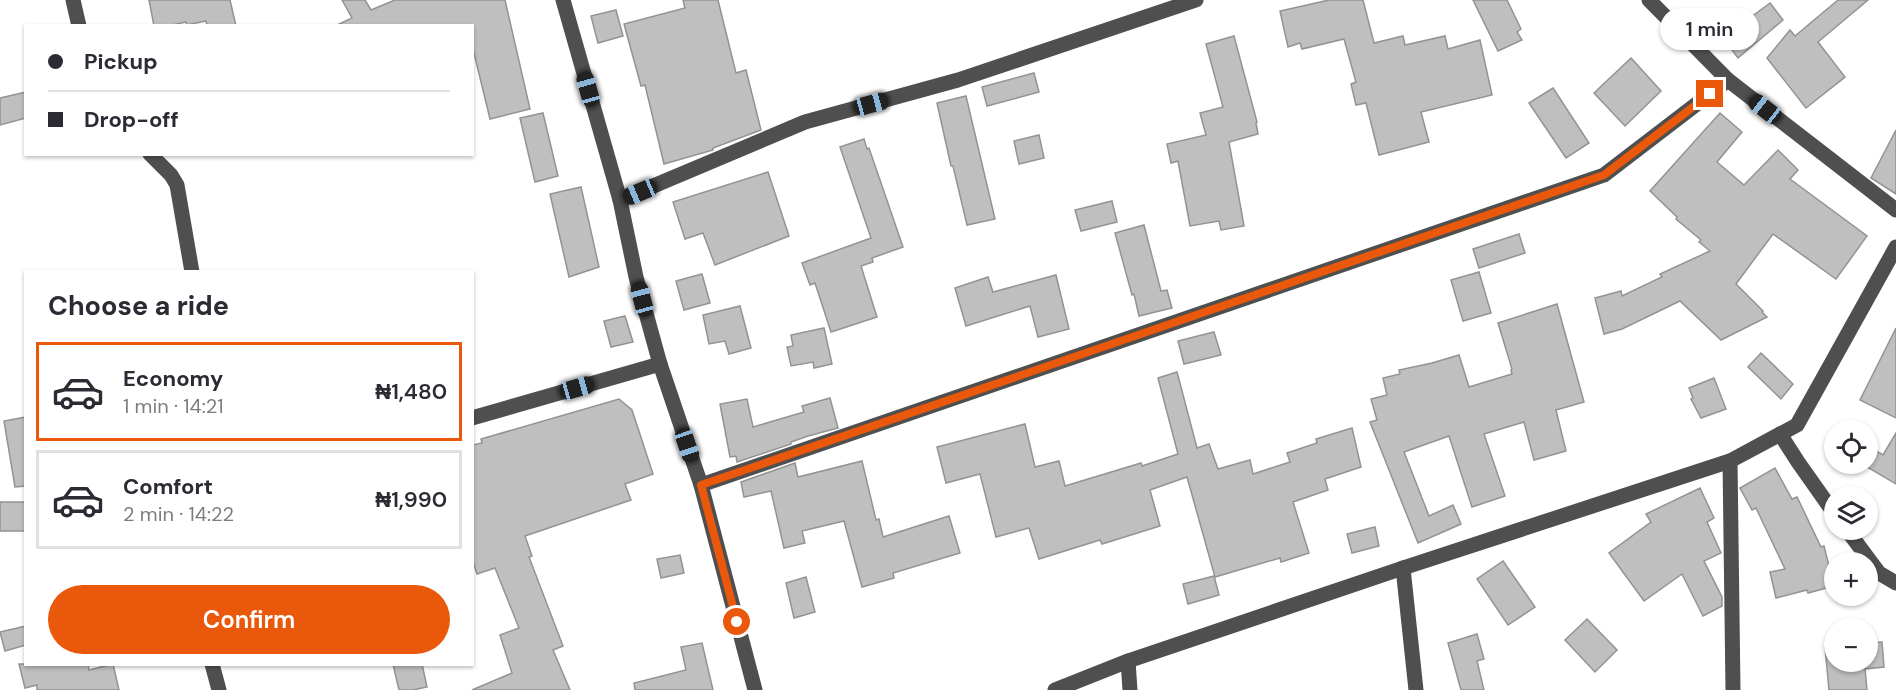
<!DOCTYPE html>
<meta charset="utf-8">
<style>
:root{--surface:#fff;--page:#f2f2f3;--text:#2b2b33;--muted:#7c7c81;--line:#e1e1e2;--accent:#ea580c}
body{margin:0;font-family:"DM Sans",sans-serif;background:var(--page);color:var(--text);height:100vh;display:flex;flex-direction:column;font-size:22px;white-space:nowrap}
*{box-sizing:border-box;margin:0}
p{font-size:20px;color:var(--muted)}
.icon{flex:none;width:33px;height:33px;fill:none;stroke:currentColor;stroke-width:2;stroke-linecap:round;stroke-linejoin:round}
.map{position:relative;flex:1;overflow:hidden}
.sheet{position:absolute;left:24px;top:270px;width:450px;height:396px;display:flex;flex-direction:column;background:var(--surface);border-radius:0px;box-shadow:0 2px 4px #0004}
.sheet>*{flex:none}
.hud{position:absolute;left:24px;top:24px;width:450px;height:132px;border-radius:0px;box-shadow:0 2px 4px #0004;display:grid;align-content:center;height:132px;padding:0 24px;background:var(--surface)}
.fabs{position:absolute;left:1824px;top:420px;display:grid;gap:12px}
.fabs a{display:grid;place-items:center;width:54px;height:54px;border-radius:50%;background:var(--surface);box-shadow:0 2px 4px #0004;font-size:30px}
.end{position:absolute;width:27px;height:27px;margin:-14px;border:8px solid #ea580c;background:#fff;box-shadow:0 0 0 3px #fff}
.from{border-radius:50%}
.bubble{position:absolute;height:42px;border-radius:21px;background:var(--surface);box-shadow:0 2px 4px #0004;font-size:20px;font-weight:600;line-height:42px;text-align:center}
.car{position:absolute;width:18px;height:36px;margin:-18px -9px;border-radius:8px;box-shadow:0 0 4px 2px #0007;background:linear-gradient(#222 24%,#8ab4d8 0 40%,#222 0 76%,#8ab4d8 0 86%,#222 0)}
.hud b{display:flex;align-items:center;gap:21px;height:57px;font-size:22px}
.hud b+b{border-top:2px solid var(--line)}
.hud i{width:15px;height:15px;background:var(--text)}
ul{padding:0;list-style:none}
li{display:flex;align-items:center;gap:18px;height:99px;margin:0 12px 9px;padding:0 12px;border:3px solid var(--line);border-radius:0px}
li div{flex:1}
li b{display:block;font-size:22px}
li em{font-style:normal;font-weight:600}
li.selected{border-color:var(--accent)}
li>.icon{width:54px;height:54px;stroke-width:1.5}
h2{padding:0 24px;font-size:27px;line-height:72px}
.button{display:flex;gap:12px;margin-top:auto;padding:12px 24px}
.button a{flex:1;height:69px;border-radius:36px;background:var(--accent);color:#fff;font-size:24px;font-weight:600;line-height:69px;text-align:center}
.map>svg:first-child{display:block}
</style>
<div class="map">
<svg width="1896" height="690" viewBox="0 0 1896 690">
<rect width="100%" height="100%" fill="#fff"/>
<g fill="#bfbfbf" stroke="#939393" stroke-width="1.5">
<path d="M149 0H230L236 26H207L206 21 187 25 186 22 167 26H154Z"/>
<path d="M342 0H365L371 10 395 0H505L530 109 490 119 472 45V26H335L352 18Z"/>
<path d="M683 0H718L736 73 746 70 761 130 713 148V150L664 164 645 85 641 86 624 24 685 8Z"/>
<path d="M1329 0H1363L1374 43 1403 36 1405 45 1445 36 1448 49 1480 40 1492 95 1421 112 1429 142 1379 155 1366 103 1356 105 1351 84 1356 82 1344 39 1302 49 1300 43 1288 47 1280 11Z"/>
<path d="M1473 0H1507L1521 29 1517 32 1522 40 1498 51Z"/>
<path d="M1838 0H1868L1818 42 1845 77 1806 108 1767 58 1790 30 1795 36Z"/>
<path d="M1770 3 1783 20 1738 58 1723 38Z"/>
<path d="M616 10 623 36 598 43 591 16Z"/>
<path d="M1234 36 1257 122 1256 123 1258 134 1229 142 1244 226 1221 230 1219 221 1190 226 1178 161 1171 163 1167 144 1206 135 1200 113 1223 107 1206 44Z"/>
<path d="M1631 58 1661 91 1625 126 1594 93Z"/>
<path d="M1034 73 1039 92 987 106 982 87Z"/>
<path d="M1553 88 1589 143 1566 158 1529 103Z"/>
<path d="M26 92V118L0 125V98Z"/>
<path d="M966 96 995 219 967 225 953 166H951L937 103Z"/>
<path d="M543 113 558 176 535 182 520 118Z"/>
<path d="M1720 113 1742 132 1717 162 1744 185 1778 150 1798 170 1790 179 1867 236 1836 279 1773 234 1736 284 1763 311 1762 312 1767 317 1721 340 1680 301 1622 329 1604 334 1595 298 1621 291 1622 296 1662 277 1660 274 1710 251 1699 242 1701 240 1676 219 1677 217 1650 191Z"/>
<path d="M1896 130V194L1871 178Z"/>
<path d="M1039 135 1044 158 1019 164 1014 141Z"/>
<path d="M864 139 867 149 869 148 903 247 872 258 873 262 861 266 877 317 831 332 815 283 810 285 802 263 871 238 840 147Z"/>
<path d="M768 172 789 236 715 265 703 233 685 239 673 202Z"/>
<path d="M581 187 599 267 569 277 550 194Z"/>
<path d="M1112 201 1117 222 1081 231 1075 210Z"/>
<path d="M1144 225 1161 291 1167 290 1172 308 1139 316 1134 294 1132 295 1115 233Z"/>
<path d="M1519 234 1525 253 1479 268 1473 249Z"/>
<path d="M1479 272 1491 313 1463 321 1451 280Z"/>
<path d="M702 274 710 303 684 310 676 281Z"/>
<path d="M1056 275 1069 329 1038 337 1030 306 966 326 955 288 988 277 993 292Z"/>
<path d="M1557 304 1584 402 1556 410 1566 451 1534 460 1524 422 1484 434 1505 496 1472 507 1449 436 1404 452 1429 516 1453 505 1461 524 1418 543 1370 422 1377 420 1371 399 1387 395 1383 378 1400 374 1399 370 1432 363 1459 355 1469 387 1512 374 1511 370 1512 369 1498 323Z"/>
<path d="M740 306 751 348 729 354 725 341 709 344 703 315Z"/>
<path d="M625 316 633 342 611 347 604 321Z"/>
<path d="M824 328 832 364 814 368 813 362 791 366 787 347 793 346 791 335Z"/>
<path d="M1896 328V418L1860 400Z"/>
<path d="M1214 332 1221 355 1184 364 1178 341Z"/>
<path d="M1761 353 1793 384 1781 399 1748 367Z"/>
<path d="M1177 372 1197 448 1209 444 1218 469 1250 460 1253 474 1290 462 1287 453 1317 443 1316 439 1352 428 1361 467 1325 479 1328 490 1293 502 1309 553 1281 562 1280 558 1215 577 1187 477 1150 490 1160 526 1102 544 1100 540 1039 559 1029 528 996 537 980 474 946 483 937 447 1025 424 1035 467 1059 461 1065 486 1141 463 1142 466 1178 454 1158 378Z"/>
<path d="M1714 378 1726 409 1701 418 1691 399 1693 398 1689 388Z"/>
<path d="M830 398 838 428 808 436 791 442V444L737 462 736 456 730 457 720 404 747 399 753 427 804 412 802 406Z"/>
<path d="M619 399 632 410 653 474 625 484 631 500 525 536 532 556 529 557 563 646 553 650 570 690H472L512 673 500 635 519 628 495 568 477 574 472 559V445L482 443 481 439Z"/>
<path d="M26 417V486L15 487 4 421Z"/>
<path d="M1896 433V484L1862 464H1868V446L1883 455Z"/>
<path d="M862 461 876 520 879 519 883 537 949 516 960 553 893 573 894 578 862 587 844 521 802 531 805 543 784 548 771 491 744 497 741 482 795 463 798 477Z"/>
<path d="M1775 468 1792 499 1797 497 1821 547 1824 546 1834 586 1808 593 1807 590 1776 598 1770 572 1785 569 1756 508 1752 510 1740 488Z"/>
<path d="M1700 488 1714 518 1707 522 1721 553 1704 561 1722 597V606L1703 616 1682 574 1644 601 1609 553 1651 522 1646 514Z"/>
<rect x="0" y="502" width="26" height="29"/>
<path d="M1375 527 1379 546 1352 553 1347 534Z"/>
<path d="M680 555 684 573 661 578 657 559Z"/>
<path d="M1503 561 1535 607 1508 625 1477 579Z"/>
<path d="M1214 576 1219 595 1188 604 1183 584Z"/>
<path d="M806 577 815 612 794 618 786 583Z"/>
<path d="M1587 619 1617 650 1595 672 1565 640Z"/>
<path d="M26 626V645L5 651 0 632Z"/>
<path d="M1477 634 1484 659 1477 661 1484 690H1461L1448 643Z"/>
<path d="M1882 642 1884 667 1865 669 1867 690H1829L1825 647 1834 646V662H1868V643Z"/>
<path d="M702 643 713 690H635L634 683 686 670 681 647Z"/>
<path d="M19 664H88L89 670 113 664 119 690H37V685L25 688Z"/>
<path d="M393 664H422L427 687 413 690H399Z"/>
</g>
<g fill="none" stroke-linecap="round" stroke-linejoin="round">
<g stroke="#4f4f4f" stroke-width="15">
<path d="M73 0 79 26"/>
<path d="M563 0 620 200 636 277 660 364 701 485 755 690"/>
<path d="M1649 0 1728 80 1896 210"/>
<path d="M150 154 171 175 177 185 192 272"/>
<path d="M620 200 805 122 958 80 1196 0"/>
<path d="M472 418 660 364"/>
<path d="M1780 434 1798 462 1834 513"/>
<path d="M701 485 1604 175 1728 80"/>
<path d="M1847 530 1879 573 1896 583"/>
<path d="M1403 568 1416 690"/>
<path d="M1128 661 1130 690"/>
<path d="M212 664 219 690"/>
<path d="M1055 690 1128 661 1403 568 1730 461"/>
<path d="M1733 690 1730 461 1797 425 1896 247"/>
</g>
</g>
<g fill="none" stroke-linecap="round" stroke-linejoin="round">
<path stroke="#ea580c" stroke-width="8" d="M737 622 701 485 1604 175 1710 94"/>
</g>
</svg>
<div class="fabs">
<a><svg class="icon" aria-label="locate" viewBox="0 0 24 24"><circle cx="12" cy="12" r="6"/><path d="M12 2v4M12 18v4M2 12h4M18 12h4"/></svg></a>
<a><svg class="icon" aria-label="layers" viewBox="0 0 24 24"><path d="M12 4l9 5-9 5-9-5zM3 14l9 5 9-5"/></svg></a>
<a>+</a>
<a>−</a>
</div>
<i class="end from" style="left:737px;top:622px"></i>
<i class="end" style="left:1710px;top:94px"></i>
<div class="bubble" style="left:1660px;top:8px;width:99px">1 min</div>
<i class="car" style="left:588px;top:89px;rotate:344deg"></i>
<i class="car" style="left:871px;top:104px;rotate:75deg"></i>
<i class="car" style="left:1765px;top:109px;rotate:308deg"></i>
<i class="car" style="left:640px;top:192px;rotate:247deg"></i>
<i class="car" style="left:642px;top:299px;rotate:345deg"></i>
<i class="car" style="left:577px;top:388px;rotate:74deg"></i>
<i class="car" style="left:687px;top:445px;rotate:161deg"></i>
<div class="hud">
<b><i class="from"></i>Pickup</b>
<b><i></i>Drop-off</b>
</div>
<section class="sheet">
<h2>Choose a ride</h2>
<ul>
<li class="selected"><svg class="icon" aria-label="car" viewBox="0 0 24 24"><path d="M5 17H2v-5l4-1 3-4h7l3 4 3 1v5h-3M9 17h6M6 11h13"/><circle cx="7" cy="17" r="2"/><circle cx="17" cy="17" r="2"/></svg><div><b>Economy</b><p>1 min · 14:21</p></div><em>₦1,480</em></li>
<li><svg class="icon" aria-label="car" viewBox="0 0 24 24"><path d="M5 17H2v-5l4-1 3-4h7l3 4 3 1v5h-3M9 17h6M6 11h13"/><circle cx="7" cy="17" r="2"/><circle cx="17" cy="17" r="2"/></svg><div><b>Comfort</b><p>2 min · 14:22</p></div><em>₦1,990</em></li>
</ul>
<div class="button"><a>Confirm</a></div>
</section>
</div>
